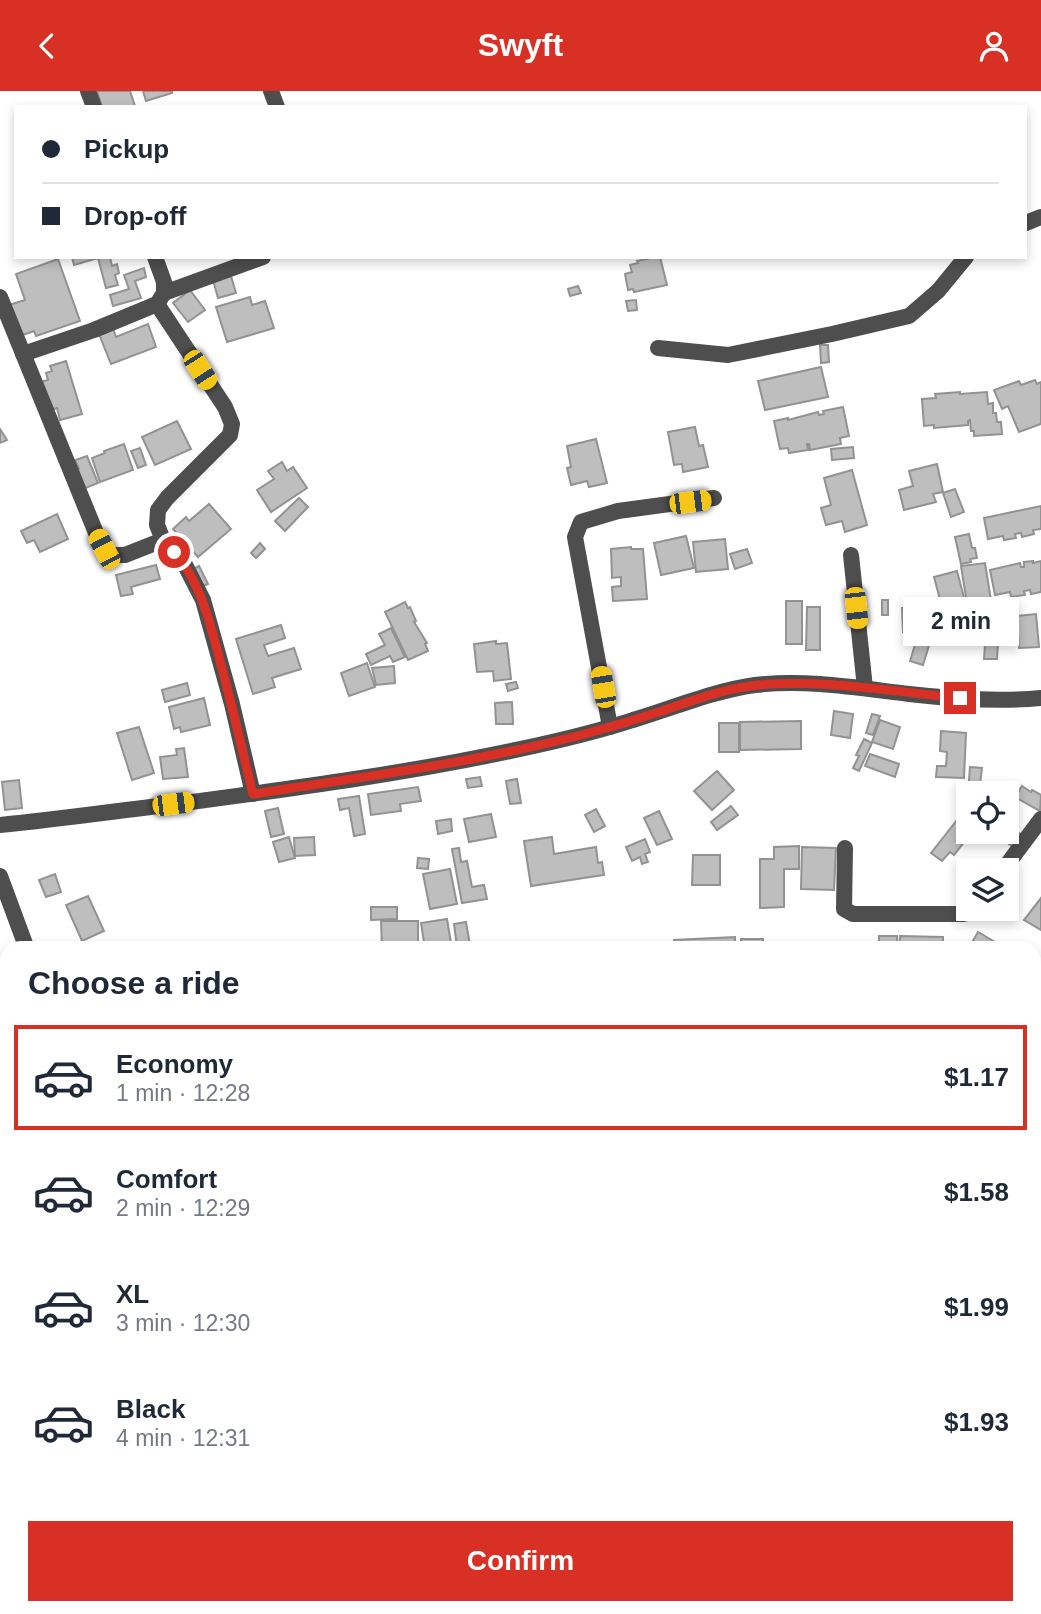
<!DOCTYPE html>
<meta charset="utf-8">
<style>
:root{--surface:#fff;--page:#f6f6f7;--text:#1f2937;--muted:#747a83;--line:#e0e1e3;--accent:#d93025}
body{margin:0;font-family:Helvetica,sans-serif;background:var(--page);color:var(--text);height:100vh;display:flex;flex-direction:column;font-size:26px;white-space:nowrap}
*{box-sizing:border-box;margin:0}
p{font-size:23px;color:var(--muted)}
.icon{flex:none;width:38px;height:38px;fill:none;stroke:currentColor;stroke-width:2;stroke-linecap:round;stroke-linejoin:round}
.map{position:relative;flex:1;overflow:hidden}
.side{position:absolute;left:0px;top:850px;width:1041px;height:674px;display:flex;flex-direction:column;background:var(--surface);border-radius:21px 21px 0 0;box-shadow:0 4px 10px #0003}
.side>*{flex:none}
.hud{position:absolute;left:14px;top:14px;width:1013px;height:154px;border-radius:0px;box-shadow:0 4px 10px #0003;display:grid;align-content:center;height:154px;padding:0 28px;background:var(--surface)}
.controls{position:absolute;left:956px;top:690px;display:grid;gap:14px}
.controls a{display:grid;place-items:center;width:63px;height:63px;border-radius:0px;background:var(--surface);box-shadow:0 4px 10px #0003;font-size:35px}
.end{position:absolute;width:32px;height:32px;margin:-16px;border:9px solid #d93025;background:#fff;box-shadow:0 0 0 4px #fff}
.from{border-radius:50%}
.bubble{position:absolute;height:49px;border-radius:0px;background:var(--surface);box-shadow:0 4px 10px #0003;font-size:23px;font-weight:800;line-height:49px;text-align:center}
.car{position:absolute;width:21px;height:42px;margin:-21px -10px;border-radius:9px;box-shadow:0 0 5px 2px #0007;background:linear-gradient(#f5c518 24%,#345 0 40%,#f5c518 0 76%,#345 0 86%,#f5c518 0)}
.hud b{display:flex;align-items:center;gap:24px;height:66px;font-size:26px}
.hud b+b{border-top:2px solid var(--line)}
.hud i{width:18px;height:18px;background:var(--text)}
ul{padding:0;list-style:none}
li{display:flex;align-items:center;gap:21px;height:105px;margin:0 14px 10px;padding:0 14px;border:4px solid transparent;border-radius:0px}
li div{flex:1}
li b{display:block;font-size:26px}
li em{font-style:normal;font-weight:800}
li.active{border-color:var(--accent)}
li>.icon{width:63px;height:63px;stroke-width:1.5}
h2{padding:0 28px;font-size:32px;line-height:84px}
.cta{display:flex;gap:14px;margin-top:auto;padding:14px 28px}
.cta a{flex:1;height:80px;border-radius:0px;background:var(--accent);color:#fff;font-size:28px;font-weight:800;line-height:80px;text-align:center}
header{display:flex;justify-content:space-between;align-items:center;height:91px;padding:0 28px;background:var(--accent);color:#fff;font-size:32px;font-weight:800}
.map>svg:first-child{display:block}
</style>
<header><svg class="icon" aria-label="back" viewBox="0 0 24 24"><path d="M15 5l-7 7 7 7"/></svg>Swyft<svg class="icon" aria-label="person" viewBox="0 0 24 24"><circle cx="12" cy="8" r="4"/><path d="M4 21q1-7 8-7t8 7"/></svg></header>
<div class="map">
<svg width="1041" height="1523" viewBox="0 0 1041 1523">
<rect width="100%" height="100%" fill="#fff"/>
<g fill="#bebebe" stroke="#929292" stroke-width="2">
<path d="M97 0H130L135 15 102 16Z"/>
<path d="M143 0H172V2L146 10Z"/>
<path d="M72 166H110L112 175 117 173 119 182 115 184 118 194 106 197 98 167 74 174Z"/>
<path d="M656 166H660L667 194 634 201 633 198 628 199 625 183 632 181 630 174 638 172 637 170Z"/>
<path d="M58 168 80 230 36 245 34 240 20 245 9 214 25 209 16 183Z"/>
<path d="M144 177 146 186 135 190 141 207 113 215 110 204 129 198 124 184Z"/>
<path d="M231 185 236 202 218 207 213 189Z"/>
<path d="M578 195 581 202 570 205 568 198Z"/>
<path d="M190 199 205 219 188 231 173 212Z"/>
<path d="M250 206 252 214 265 210 274 237 227 251 216 216Z"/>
<path d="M636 209 637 219 628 220 626 210Z"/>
<path d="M148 233 156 256 111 273 99 243 113 238 116 246Z"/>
<path d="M820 254H828L829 271 821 272Z"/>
<path d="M66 270 82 323 60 329 57 317 49 320 40 291 48 289 46 282 52 280 50 275Z"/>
<path d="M821 276 828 306 765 319 758 290Z"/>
<path d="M1035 289 1037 293 1041 291V333L1019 341 1008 315 1002 318 994 299 1019 290 1021 294Z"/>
<path d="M960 301V303L987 301 988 313 993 312V322H996L997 331H1001L1002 343 974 345V340H971L970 329 968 330V334L934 337V334L924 335 922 308 936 307 935 303Z"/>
<path d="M843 316 849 345 840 347 841 353 810 359 809 353H807L808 359 789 362 788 357 780 358 774 330 788 327V329L818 321 819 324 824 323 823 320Z"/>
<path d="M177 330 191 358 155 374 142 346Z"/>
<path d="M695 336 699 355 703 354 708 376 683 381 682 373 674 374 668 341Z"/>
<path d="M0 338 7 349 0 352Z"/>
<path d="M596 348 607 392 589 396 587 390 571 394 567 377 571 376 567 355Z"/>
<path d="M124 353 133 379 100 391 92 367 105 362 104 360Z"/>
<path d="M853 356 854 367 832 369 831 358Z"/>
<path d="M140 357 146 374 138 377 131 360Z"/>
<path d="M87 365 98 392 83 398 76 379 79 378 75 369Z"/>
<path d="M282 371 287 380 293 376 307 397 271 421 257 399 274 388 268 380Z"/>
<path d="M937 373 943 401 933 403 936 411 904 419 899 399 913 395 909 380Z"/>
<path d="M852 379 867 434 845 441 842 430 826 434 821 417 831 414 824 387Z"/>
<path d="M955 398 964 421 951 426 943 402Z"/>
<path d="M299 407 308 416 285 440 275 430Z"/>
<path d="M209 413 231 438 198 466 173 438 186 426 189 430Z"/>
<path d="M1041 415V438L1033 439 1034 443 1022 446 1021 442 1015 443 1016 447 1004 449 1003 445 988 448 984 427Z"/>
<path d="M57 423 68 448 40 461 34 449 27 452 21 440Z"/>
<path d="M969 443 972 457H975L977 467 970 468 971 471 961 473 955 446Z"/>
<path d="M686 445 694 477 661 484 654 452Z"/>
<path d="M725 448 728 478 696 481 693 451Z"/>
<path d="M260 452 265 458 256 467 251 462Z"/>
<path d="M631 456V458H643L647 508 613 510 612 496 621 495V486L612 487 611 458Z"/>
<path d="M747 458 752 472 735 478 730 463Z"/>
<path d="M1033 470V472L1041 470V501L1031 503 1030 499 1024 500 1025 504 1011 506 1010 501 995 504 990 479 1020 472 1021 476H1024V471Z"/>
<path d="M985 472 994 528 970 531 961 475Z"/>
<path d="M156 474 160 488 131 496 133 503 121 505 116 484Z"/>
<path d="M199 475 208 493 201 496 192 479Z"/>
<path d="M957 480 966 514 943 520 934 486Z"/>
<rect x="882" y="509" width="6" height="15"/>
<rect x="786" y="510" width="16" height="43"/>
<path d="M405 511 408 517 410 516 416 530 414 531 427 552 425 553 428 560 408 569 385 521Z"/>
<path d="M807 516H820V559H806Z"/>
<path d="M922 516 923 540 903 541 902 517Z"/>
<path d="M967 522 970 534 953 538 950 526Z"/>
<path d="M1036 523 1039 556 1019 557 1017 525Z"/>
<path d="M1004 531 1007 547 989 550 986 535Z"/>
<path d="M281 534 285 547 264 554 268 565 294 557 301 578 272 587 275 596 253 603 236 548Z"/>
<path d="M391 537 405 566 393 571 390 565 371 574 366 563 385 554 379 543Z"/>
<path d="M918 544 931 548 923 574 910 570Z"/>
<path d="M496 550V553L507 552 511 588 494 590 493 580 477 581 474 553Z"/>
<path d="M985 553H998L997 568H984Z"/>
<path d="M367 572 375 596 349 605 341 582Z"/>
<path d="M394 575 395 592 376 594 372 577Z"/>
<path d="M516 591 518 597 508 600 506 593Z"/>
<path d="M187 592 190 604 165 611 162 599Z"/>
<path d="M204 607 210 634 181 641 180 636 174 638 169 616Z"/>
<path d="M512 611 513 633H496L495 612Z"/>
<path d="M834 620 853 623 850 647 831 644Z"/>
<path d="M872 623 880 625 873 644 866 642Z"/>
<path d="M880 629 900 636 893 658 872 651Z"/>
<path d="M801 630V658L740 659V631Z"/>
<rect x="719" y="632" width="20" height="29"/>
<path d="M139 636 154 682 132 689 117 642Z"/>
<path d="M941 640 966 642 964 687 936 686 937 675H946L947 661 940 660Z"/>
<path d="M864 648 872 652 859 680 853 677 859 665 856 664Z"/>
<path d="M184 657 188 686 163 688 160 666 177 664 176 658Z"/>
<path d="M870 663 899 673 895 686 865 675Z"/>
<path d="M970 676 982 677 979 702H968Z"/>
<path d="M717 680 734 699 712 719 694 700Z"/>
<path d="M480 686 482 695 468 697 466 688Z"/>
<path d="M517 688 521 712 510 713 506 690Z"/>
<path d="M19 689 22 717 5 719 2 691Z"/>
<path d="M1022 695 1031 701 1032 699 1041 704 1040 720 1015 706Z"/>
<path d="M418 696 421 710 400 713 401 720 371 724 368 703Z"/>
<path d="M359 705 365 743 354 745 349 717 340 719 338 708Z"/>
<path d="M731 715 738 724 717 739 711 731Z"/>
<path d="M278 717 284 743 271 746 265 720Z"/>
<path d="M596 718 605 735 594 741 585 724Z"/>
<path d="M659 720 672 748 657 754 644 727Z"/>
<path d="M491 723 496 746 469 751 464 728Z"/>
<path d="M451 728 452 740 438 743 436 730Z"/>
<path d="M957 729 968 737 961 747 965 750 954 764 950 761 942 770 931 762Z"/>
<path d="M1015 739 1023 745 1013 756 1006 751Z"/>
<path d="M289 746 295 767 279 771 273 751Z"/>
<path d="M314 746 315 764 295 765 294 747Z"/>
<path d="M552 746 554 763 596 756 598 772 602 771 604 784 531 795 524 750Z"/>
<path d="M645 748 650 761 645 763 648 771 642 773 640 766 632 770 626 756Z"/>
<path d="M799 755V778H784V816L760 817V768H774V756Z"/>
<path d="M802 756 836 757 834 799 801 798Z"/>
<path d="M459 757 461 771 467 770 472 796 484 794 487 808 462 812 452 758Z"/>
<path d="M693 764H720V794H692Z"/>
<path d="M418 767 429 768 428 778 417 777Z"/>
<path d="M450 778 457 813 430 818 423 783Z"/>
<path d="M55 783 61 801 46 806 39 789Z"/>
<path d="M88 805 104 840 82 850 66 814Z"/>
<path d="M1041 807V839L1024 829Z"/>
<path d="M371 816H397V828L371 829Z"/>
<path d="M447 828 452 858H425L421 832Z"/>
<path d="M381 830H418V858H382Z"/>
<path d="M466 831 470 854 457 856 454 833Z"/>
<path d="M978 841 1007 858H968Z"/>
<rect x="879" y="845" width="18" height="13"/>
<path d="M900 845 943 846V858H899Z"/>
<path d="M735 846V858H674V849Z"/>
<rect x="741" y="848" width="22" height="10"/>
<path d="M1035 891 1041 895V930L1034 926Z"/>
<path d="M7 963V991L0 986V972Z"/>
<path d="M7 1071V1108L2 1111 0 1108V1075Z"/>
<rect x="785" y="1517" width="32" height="6"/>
</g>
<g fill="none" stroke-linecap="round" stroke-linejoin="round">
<g stroke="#4e4e4e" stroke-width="16">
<path d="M88 0 94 16"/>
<path d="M271 0 277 16"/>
<path d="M1026 132 1041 126"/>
<path d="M164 202 263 166"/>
<path d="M0 206 96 442 104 458 112 464H125L163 449"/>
<path d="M157 213 225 316 232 333 230 344 167 407 158 419 157 434 163 449 184 472 203 509 232 613 253 703"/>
<path d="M658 257 728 264 832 243 909 225 938 200 966 166"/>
<path d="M23 263 94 239 157 213 164 202V191L155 166"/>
<path d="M851 464 865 597"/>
<path d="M610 636 575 446 581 431 618 420 714 407"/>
<path d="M0 734C62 728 123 719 184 712 296 697 409 682 520 658 558 650 596 641 633 629 673 617 713 600 755 594 807 588 858 597 909 603 953 608 997 611 1041 607"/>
<path d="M845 757 844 818 853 823H963L974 821 976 817"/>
<path d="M1003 779 1041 728"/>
<path d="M0 785 27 858"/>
<path d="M0 1019 7 1014"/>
<path d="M712 1517V1523"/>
<path d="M221 1523V1517"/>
</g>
</g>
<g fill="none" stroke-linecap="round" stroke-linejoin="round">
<path stroke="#d93025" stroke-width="9" d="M174 461C201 491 210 532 220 570 232 614 242 658 253 703 362 686 473 672 581 644 608 637 635 629 662 620 694 609 726 597 759 594 826 588 893 601 960 607"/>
</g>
</svg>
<div class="controls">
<a><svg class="icon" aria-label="locate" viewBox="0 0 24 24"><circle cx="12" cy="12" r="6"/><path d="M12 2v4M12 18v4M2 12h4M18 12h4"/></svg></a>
<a><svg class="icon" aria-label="layers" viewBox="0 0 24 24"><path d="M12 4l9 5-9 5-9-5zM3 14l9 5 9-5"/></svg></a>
</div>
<i class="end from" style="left:174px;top:461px"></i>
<i class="end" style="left:960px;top:607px"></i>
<div class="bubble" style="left:903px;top:506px;width:116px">2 min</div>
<i class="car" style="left:200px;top:279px;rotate:147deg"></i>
<i class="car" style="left:690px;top:411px;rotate:83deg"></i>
<i class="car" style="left:104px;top:458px;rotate:332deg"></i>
<i class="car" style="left:856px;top:517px;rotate:174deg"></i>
<i class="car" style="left:603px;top:596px;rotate:350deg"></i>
<i class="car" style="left:173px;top:713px;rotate:83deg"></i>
<div class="hud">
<b><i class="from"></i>Pickup</b>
<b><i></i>Drop-off</b>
</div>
<section class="side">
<h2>Choose a ride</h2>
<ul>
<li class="active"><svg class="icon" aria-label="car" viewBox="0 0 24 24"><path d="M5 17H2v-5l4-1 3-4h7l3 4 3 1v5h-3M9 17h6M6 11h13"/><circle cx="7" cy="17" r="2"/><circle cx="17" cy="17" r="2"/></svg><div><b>Economy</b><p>1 min · 12:28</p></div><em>$1.17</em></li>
<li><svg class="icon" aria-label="car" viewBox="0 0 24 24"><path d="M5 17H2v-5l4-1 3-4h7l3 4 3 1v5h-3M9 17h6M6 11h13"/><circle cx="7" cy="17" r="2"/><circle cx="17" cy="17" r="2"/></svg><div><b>Comfort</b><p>2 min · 12:29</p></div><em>$1.58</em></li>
<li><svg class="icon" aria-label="car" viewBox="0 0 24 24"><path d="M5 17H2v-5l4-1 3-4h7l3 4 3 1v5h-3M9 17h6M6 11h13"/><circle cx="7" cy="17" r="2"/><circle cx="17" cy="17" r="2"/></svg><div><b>XL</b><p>3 min · 12:30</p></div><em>$1.99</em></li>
<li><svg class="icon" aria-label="car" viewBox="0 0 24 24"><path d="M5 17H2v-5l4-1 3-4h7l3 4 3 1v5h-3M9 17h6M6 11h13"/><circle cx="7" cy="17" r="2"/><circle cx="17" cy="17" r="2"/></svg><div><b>Black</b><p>4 min · 12:31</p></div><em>$1.93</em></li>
</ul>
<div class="cta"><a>Confirm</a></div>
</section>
</div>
